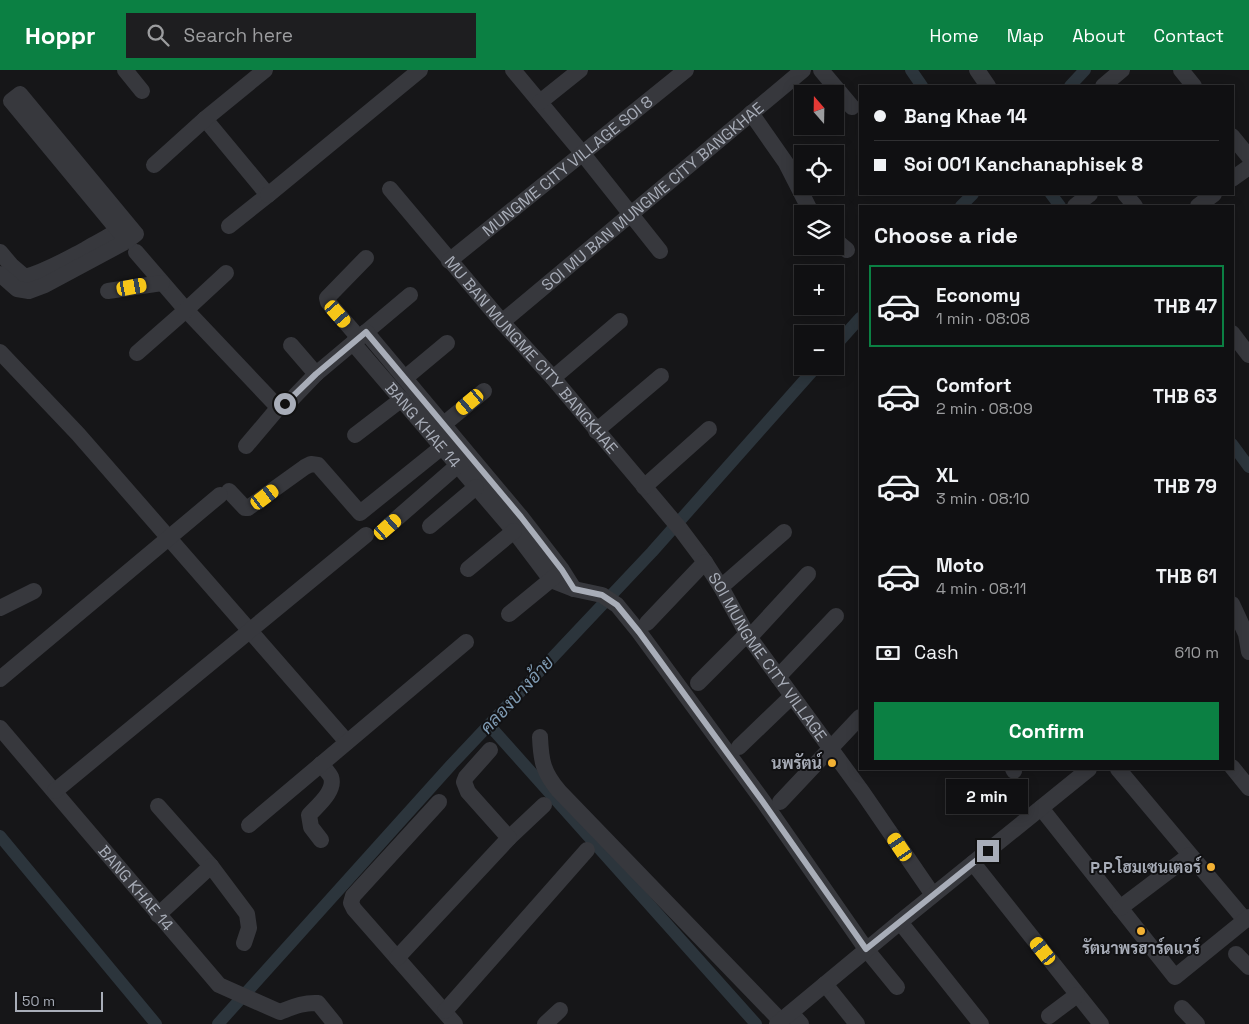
<!DOCTYPE html>
<meta charset="utf-8">
<style>
:root{--surface:#101012;--page:#1e1e20;--text:#f1f3f6;--muted:#9c9d9f;--line:#303032;--accent:#0b8043}
body{margin:0;font-family:"Space Grotesk",Sarabun,sans-serif;background:var(--page);color:var(--text);height:100vh;display:flex;flex-direction:column;font-size:19px;white-space:nowrap}
*{box-sizing:border-box;margin:0}
p{font-size:16px;color:var(--muted)}
.icon{flex:none;width:28px;height:28px;fill:none;stroke:currentColor;stroke-width:2;stroke-linecap:round;stroke-linejoin:round}
.map{position:relative;flex:1;overflow:hidden}
.sheet{position:absolute;left:859px;top:135px;width:375px;height:565px;display:flex;flex-direction:column;background:var(--surface);border-radius:0px;box-shadow:0 2px 12px #0003,0 0 0 1px var(--line)}
.sheet>*{flex:none}
.banner{position:absolute;left:859px;top:15px;width:375px;height:110px;border-radius:0px;box-shadow:0 2px 12px #0003,0 0 0 1px var(--line);display:grid;align-content:center;height:110px;padding:0 15px;background:var(--surface)}
.needle{width:32px;rotate:340deg}
.controls{position:absolute;left:794px;top:15px;display:grid;gap:10px}
.controls a{display:grid;place-items:center;width:50px;height:50px;border-radius:0px;background:var(--surface);box-shadow:0 2px 12px #0003,0 0 0 1px var(--line);font-size:25px}
.scale{position:absolute;left:15px;bottom:12px;width:88px;box-sizing:border-box;padding-left:5px;border:2px solid #a8adb8;border-top:0;font-size:14px;line-height:18px;white-space:nowrap;color:#a8adb8;-webkit-text-stroke:4px #111113;paint-order:stroke}
.end{position:absolute;width:22px;height:22px;margin:-11px;border:6px solid #a8adb8;background:#111;box-shadow:0 0 0 2px #111}
.from{border-radius:50%}
.bubble{position:absolute;height:35px;border-radius:0px;background:var(--surface);box-shadow:0 2px 12px #0003,0 0 0 1px var(--line);font-size:16px;font-weight:600;line-height:35px;text-align:center}
.car{position:absolute;width:15px;height:30px;margin:-15px -8px;border-radius:6px;box-shadow:0 0 4px 1px #0007;background:linear-gradient(#f5c518 24%,#345 0 40%,#f5c518 0 76%,#345 0 86%,#f5c518 0)}
.banner b{display:flex;align-items:center;gap:18px;height:48px;font-size:19px}
.banner b+b{border-top:1px solid var(--line)}
.banner i{width:12px;height:12px;background:var(--text)}
ul{padding:0;list-style:none}
li{display:flex;align-items:center;gap:15px;height:82px;margin:0 10px 8px;padding:0 5px;border:2px solid transparent;border-radius:0px}
li div{flex:1}
li b{display:block;font-size:19px}
li em{font-style:normal;font-weight:600}
li.active{border-color:var(--accent)}
li>.icon{width:45px;height:45px;stroke-width:1.5}
h2{padding:0 15px;font-size:22px;line-height:60px}
.pay{display:flex;align-items:center;gap:12px;height:55px;padding:0 15px;font-size:19px}
.pay p{margin-inline-start:auto}
.action{display:flex;gap:10px;margin-top:auto;padding:10px 15px}
.action a{flex:1;height:58px;border-radius:0px;background:var(--accent);color:#fff;font-size:20px;font-weight:600;line-height:58px;text-align:center}
header{display:flex;align-items:center;gap:30px;box-sizing:border-box;height:70px;padding:0 25px;background:var(--accent);color:#fff}
header strong{font-size:24px}
nav{display:flex;gap:28px;margin-inline-start:auto;font-size:18px}
.search{width:350px;height:45px;background:var(--page);display:flex;align-items:center;gap:12px;box-sizing:border-box;padding:0 18px;border-radius:0px;color:var(--muted);font-size:19px}
.map>svg:first-child{display:block}
</style>
<header>
<strong>Hoppr</strong>
<div class="search"><svg class="icon" aria-label="search" viewBox="0 0 24 24"><circle cx="10" cy="10" r="6"/><path d="M15 15l6 6"/></svg>Search here</div>
<nav><a>Home</a><a>Map</a><a>About</a><a>Contact</a></nav>
</header>
<div class="map">
<svg width="1249" height="954" viewBox="0 0 1249 954">
<rect width="100%" height="100%" fill="#161618"/>
<g fill="none" stroke-linecap="round" stroke-linejoin="round">
<g stroke="#2c353c" stroke-width="12">
<path d="M911 0 922 16"/>
<path d="M1070 16 1085 0"/>
<path d="M1051 124 1060 136"/>
<path d="M961 136 973 124"/>
<path d="M835 276 860 248"/>
<path d="M1232 374 1249 397"/>
<path d="M489 655 756 954"/>
<path d="M0 766 156 954"/>
<path d="M218 954 452 694 652 482 817 296"/>
</g>
<g stroke="#37383d" stroke-width="16">
<path d="M125 0 142 21"/>
<path d="M513 0 583 84 660 181"/>
<path d="M821 0 852 37"/>
<path d="M977 0 988 16"/>
<path d="M1181 0 1194 16"/>
<path d="M1103 16 1122 0"/>
<path d="M540 32 580 0"/>
<path d="M751 43 786 93 812 144"/>
<path d="M205 49 268 125 229 156"/>
<path d="M1232 66 1249 87"/>
<path d="M154 95 205 49 265 0"/>
<path d="M1232 109 1249 97"/>
<path id="s1" d="M390 119 502 252 553 308 681 460 705 492 721 517 747 564 863 723 933 825"/>
<path d="M1125 124 1135 136"/>
<path d="M268 125 420 0"/>
<path d="M1075 136 1090 124"/>
<path d="M1198 136 1214 124"/>
<path d="M835 170 847 180"/>
<path d="M0 182 11 195 25 207C47 201 67 189 86 179 100 171 114 164 127 154"/>
<path d="M136 182 186 240 276 335 279 337 290 331 316 304 410 225"/>
<path id="s2" d="M449 191 686 0"/>
<path d="M0 204 17 219 29 221 45 215 127 171 136 164 20 24 11 31 127 171"/>
<path d="M108 221 162 213"/>
<path id="s3" d="M502 252 803 0"/>
<path d="M1232 263 1249 285"/>
<path d="M359 268 328 232 327 228 366 188"/>
<path id="s4" d="M353 273 514 461 551 510 574 519 562 500 521 447 366 262"/>
<path d="M291 275 316 304"/>
<path d="M0 282 78 364 347 672"/>
<path d="M137 283 186 240 226 203"/>
<path d="M405 308 447 273"/>
<path d="M553 308 620 251"/>
<path d="M444 354 484 321"/>
<path d="M596 361 661 306"/>
<path d="M355 365 402 329"/>
<path d="M246 376 279 337"/>
<path d="M644 417 709 359"/>
<path d="M229 421 245 438H248L305 397 311 394 318 395 360 443 442 377"/>
<path d="M430 456 476 417"/>
<path d="M387 457 465 389"/>
<path d="M468 499 514 461"/>
<path d="M721 517 784 462"/>
<path d="M574 519 602 525 617 535 639 562 763 731 866 879 897 917"/>
<path d="M1232 534 1246 564 1249 582"/>
<path d="M0 538 34 521"/>
<path d="M509 544 559 503"/>
<path d="M647 553 705 492"/>
<path d="M749 568 808 504"/>
<path d="M778 607 836 546"/>
<path d="M0 609 220 425"/>
<path d="M698 613 747 564"/>
<path id="s5" d="M0 658 219 915 280 942C293 937 304 932 318 933L335 954"/>
<path d="M540 667C541 691 543 702 559 721L781 951"/>
<path d="M739 677 791 627"/>
<path d="M321 694C324 698 329 703 331 707 336 721 317 736 309 745L311 757 321 770"/>
<path d="M1232 697 1249 718"/>
<path d="M1013 699 1014 701"/>
<path d="M1118 699 1245 850"/>
<path d="M55 721 366 465"/>
<path d="M439 732 353 826 351 833 354 839 455 954"/>
<path d="M780 732 860 647"/>
<path d="M158 736 211 796 247 844 249 858 244 873"/>
<path d="M1041 738 1175 907 1249 847"/>
<path d="M249 755 466 572"/>
<path d="M509 768 544 735"/>
<path d="M973 793 1101 954"/>
<path d="M1120 838 1190 785"/>
<path d="M158 845 211 796"/>
<path d="M900 852 981 954"/>
<path d="M1236 884 1249 897"/>
<path d="M397 888 509 768 468 722 464 712 466 707 490 680"/>
<path d="M825 914 857 954"/>
<path d="M1182 938 1197 954"/>
<path d="M445 941 587 780"/>
<path d="M791 943 801 954"/>
<path d="M1049 946 1077 925"/>
<path d="M545 954 560 940"/>
<path d="M777 954 900 852 1089 699"/>
</g>
</g>
<g fill="none" stroke-linecap="round" stroke-linejoin="round">
<path stroke="#a8adb8" stroke-width="6" d="M285 334 316 304 366 262 521 447 562 500 574 519 602 525 617 535 639 562 763 732 866 879 988 781"/>
</g>
<g fill="#f2b134" stroke="#111113" stroke-width="2">
<circle cx="832" cy="693" r="5"/>
<circle cx="1211" cy="797" r="5"/>
<circle cx="1141" cy="861" r="5"/>
</g>
<g text-anchor="middle" stroke-width="4" stroke-linejoin="round" paint-order="stroke">
<g font-size="16" fill="#a8adb8" stroke="#111113">
<text dy="6" stroke="none"><textPath href="#s2" startOffset="152">MUNGME CITY VILLAGE SOI 8</textPath></text>
<text dy="6" stroke="none"><textPath href="#s3" startOffset="196">SOI MU BAN MUNGME CITY BANGKHAE</textPath></text>
<text dy="6" stroke="none"><textPath href="#s1" startOffset="218">MU BAN MUNGME CITY BANGKHAE</textPath></text>
<text dy="6" stroke="none"><textPath href="#s4" startOffset="108">BANG KHAE 14</textPath></text>
<text dy="6" stroke="none"><textPath href="#s1" startOffset="602">SOI MUNGME CITY VILLAGE</textPath></text>
<text dy="6" stroke="none"><textPath href="#s5" startOffset="210">BANG KHAE 14</textPath></text>
</g>
<g font-size="16" font-weight="bold" fill="#a8adb8" stroke="#111113" text-anchor="end">
<text x="822" y="699">นพรัตน์</text>
<text x="1201" y="803">P.P.โฮมเซนเตอร์</text>
<text x="1141" y="884" text-anchor="middle">รัตนาพรฮาร์ดแวร์</text>
</g>
<g font-size="18" font-style="italic" fill="#7f9bb3" stroke="#111113">
<text transform="translate(517 625) rotate(-47)" y="6">คลองบางอ้าย</text>
</g>
</g>
</svg>
<div class="controls">
<a><svg class="needle" viewBox="-14 -14 28 28"><path d="M0-13l5 13h-10z" fill="#e53935"/><path d="M0 13l5-13h-10z" fill="#9c9d9f"/></svg></a>
<a><svg class="icon" aria-label="locate" viewBox="0 0 24 24"><circle cx="12" cy="12" r="6"/><path d="M12 2v4M12 18v4M2 12h4M18 12h4"/></svg></a>
<a><svg class="icon" aria-label="layers" viewBox="0 0 24 24"><path d="M12 4l9 5-9 5-9-5zM3 14l9 5 9-5"/></svg></a>
<a>+</a>
<a>−</a>
</div>
<div class="scale">50 m</div>
<i class="end from" style="left:285px;top:334px"></i>
<i class="end" style="left:988px;top:781px"></i>
<div class="bubble" style="left:946px;top:709px;width:82px">2 min</div>
<i class="car" style="left:132px;top:217px;rotate:80deg"></i>
<i class="car" style="left:338px;top:244px;rotate:139deg"></i>
<i class="car" style="left:470px;top:332px;rotate:230deg"></i>
<i class="car" style="left:265px;top:427px;rotate:53deg"></i>
<i class="car" style="left:388px;top:457px;rotate:49deg"></i>
<i class="car" style="left:900px;top:777px;rotate:326deg"></i>
<i class="car" style="left:1043px;top:881px;rotate:322deg"></i>
<div class="banner">
<b><i class="from"></i>Bang Khae 14</b>
<b><i></i>Soi 001 Kanchanaphisek 8</b>
</div>
<section class="sheet">
<h2>Choose a ride</h2>
<ul>
<li class="active"><svg class="icon" aria-label="car" viewBox="0 0 24 24"><path d="M5 17H2v-5l4-1 3-4h7l3 4 3 1v5h-3M9 17h6M6 11h13"/><circle cx="7" cy="17" r="2"/><circle cx="17" cy="17" r="2"/></svg><div><b>Economy</b><p>1 min · 08:08</p></div><em>THB 47</em></li>
<li><svg class="icon" aria-label="car" viewBox="0 0 24 24"><path d="M5 17H2v-5l4-1 3-4h7l3 4 3 1v5h-3M9 17h6M6 11h13"/><circle cx="7" cy="17" r="2"/><circle cx="17" cy="17" r="2"/></svg><div><b>Comfort</b><p>2 min · 08:09</p></div><em>THB 63</em></li>
<li><svg class="icon" aria-label="car" viewBox="0 0 24 24"><path d="M5 17H2v-5l4-1 3-4h7l3 4 3 1v5h-3M9 17h6M6 11h13"/><circle cx="7" cy="17" r="2"/><circle cx="17" cy="17" r="2"/></svg><div><b>XL</b><p>3 min · 08:10</p></div><em>THB 79</em></li>
<li><svg class="icon" aria-label="car" viewBox="0 0 24 24"><path d="M5 17H2v-5l4-1 3-4h7l3 4 3 1v5h-3M9 17h6M6 11h13"/><circle cx="7" cy="17" r="2"/><circle cx="17" cy="17" r="2"/></svg><div><b>Moto</b><p>4 min · 08:11</p></div><em>THB 61</em></li>
</ul>
<div class="pay"><svg class="icon" aria-label="cash" viewBox="0 0 24 24"><path d="M3 7h18v10H3z"/><circle cx="12" cy="12" r="2"/></svg>Cash<p>610 m</p></div>
<div class="action"><a>Confirm</a></div>
</section>
</div>
